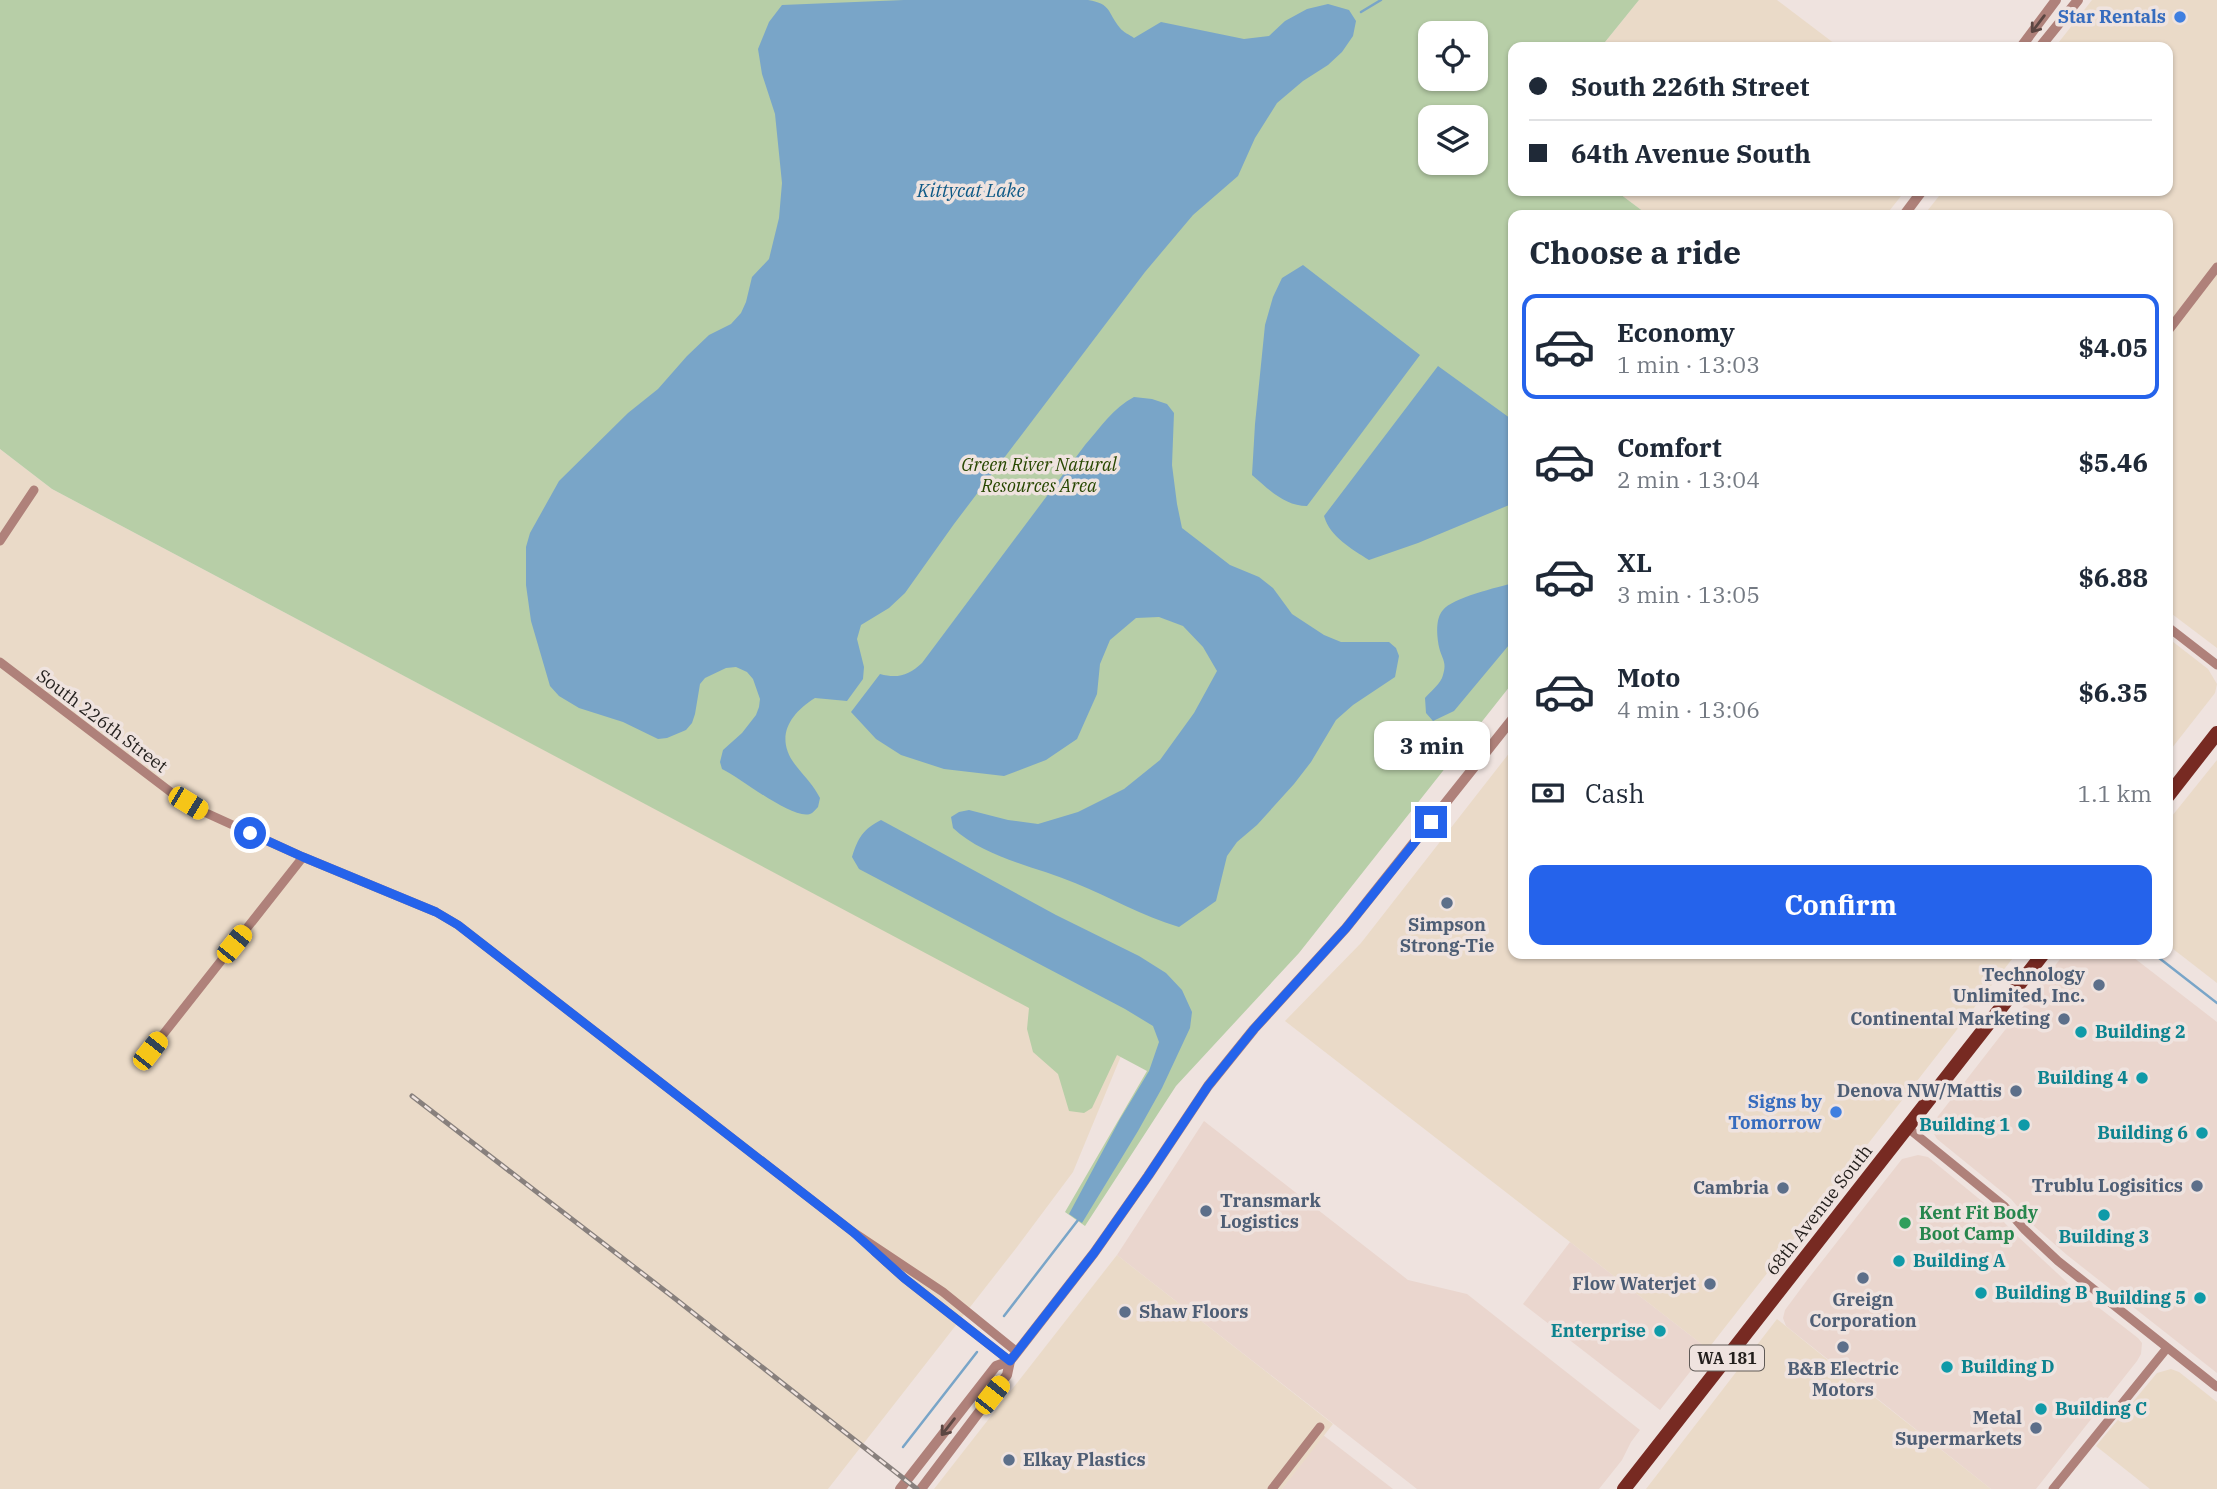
<!DOCTYPE html>
<meta charset="utf-8">
<style>
:root{--surface:#fff;--page:#f6f6f7;--text:#1f2937;--muted:#747a83;--line:#e0e1e3;--accent:#2563eb}
body{margin:0;font-family:"IBM Plex Serif",serif;background:var(--page);color:var(--text);height:100vh;display:flex;flex-direction:column;font-size:26px;white-space:nowrap}
*{box-sizing:border-box;margin:0}
p{font-size:23px;color:var(--muted)}
.icon{flex:none;width:38px;height:38px;fill:none;stroke:currentColor;stroke-width:2;stroke-linecap:round;stroke-linejoin:round}
.map{position:relative;flex:1;overflow:hidden}
.details{position:absolute;left:1508px;top:210px;width:665px;height:749px;display:flex;flex-direction:column;background:var(--surface);border-radius:14px;box-shadow:0 2px 5px #0004}
.details>*{flex:none}
.hud{position:absolute;left:1508px;top:42px;width:665px;height:154px;border-radius:14px;box-shadow:0 2px 5px #0004;display:grid;align-content:center;height:154px;padding:0 21px;background:var(--surface)}
.buttons{position:absolute;left:1418px;top:21px;display:grid;gap:14px}
.buttons a{display:grid;place-items:center;width:70px;height:70px;border-radius:14px;background:var(--surface);box-shadow:0 2px 5px #0004;font-size:35px}
.end{position:absolute;width:32px;height:32px;margin:-16px;border:9px solid #2563eb;background:#fff;box-shadow:0 0 0 4px #fff}
.from{border-radius:50%}
.bubble{position:absolute;height:49px;border-radius:14px;background:var(--surface);box-shadow:0 2px 5px #0004;font-size:23px;font-weight:800;line-height:49px;text-align:center}
.car{position:absolute;width:21px;height:42px;margin:-21px -10px;border-radius:9px;box-shadow:0 0 5px 2px #0007;background:linear-gradient(#f5c518 24%,#345 0 40%,#f5c518 0 76%,#345 0 86%,#f5c518 0)}
.hud b{display:flex;align-items:center;gap:24px;height:66px;font-size:26px}
.hud b+b{border-top:2px solid var(--line)}
.hud i{width:18px;height:18px;background:var(--text)}
ul{padding:0;list-style:none}
li{display:flex;align-items:center;gap:21px;height:105px;margin:0 14px 10px;padding:0 7px;border:4px solid transparent;border-radius:14px}
li div{flex:1}
li b{display:block;font-size:26px}
li em{font-style:normal;font-weight:800}
li.active{border-color:var(--accent)}
li>.icon{width:63px;height:63px;stroke-width:1.5}
h2{padding:0 21px;font-size:32px;line-height:84px}
.pay{display:flex;align-items:center;gap:18px;height:77px;padding:0 21px;font-size:26px}
.pay p{margin-inline-start:auto}
.cta{display:flex;gap:14px;margin-top:auto;padding:14px 21px}
.cta a{flex:1;height:80px;border-radius:14px;background:var(--accent);color:#fff;font-size:28px;font-weight:800;line-height:80px;text-align:center}
.map>svg:first-child{display:block}
</style>
<div class="map">
<svg width="2217" height="1489" viewBox="0 0 2217 1489">
<rect width="100%" height="100%" fill="#efe3df"/>
<g fill="#ead6ce">
<path d="M2064 954H2129L2217 1022V1373L2067 1255 2035 1227 2011 1199 1937 1139 1934 1134 1932 1124Z"/>
<path d="M1204 1121 1408 1280 1467 1294 1640 1430 1631 1442 1622 1460 1599 1489H1417L1117 1255Z"/>
<path d="M1918 1155 1928 1157 1994 1211 2013 1232 2071 1286 2138 1338 2142 1343 2141 1354 2137 1361 2036 1489H1991L1786 1326 1783 1318 1785 1310 1808 1279 1902 1159Z"/>
<path d="M1570 1242 1708 1349 1660 1410 1523 1304Z"/>
<path d="M1323 1435 1393 1489H1282Z"/>
</g>
<g fill="#eadac8">
<path d="M1639 0H1777L1839 47H1601Z"/>
<path d="M2092 0H2217V648L2168 611V215H1924L1943 191H2168V47H2055Z"/>
<path d="M1616 191H1905L1886 215H1648Z"/>
<path d="M0 449 52 489 1121 1056 1073 1172 1017 1247 828 1489H0Z"/>
<path d="M2168 638 2208 669 2217 684 2215 693 2168 753Z"/>
<path d="M1514 747V954H2016L1708 1349 1285 1021 1361 943Z"/>
<path d="M2217 760V983L2168 945V821Z"/>
<path d="M1117 1255 1333 1424 1282 1489H934Z"/>
<path d="M1777 1319 1839 1369 1991 1489H1646Z"/>
<path d="M2171 1369 2179 1372 2217 1402V1489H2150L2096 1446 2157 1373Z"/>
</g>
<path fill="#b7cea7" fill-rule="evenodd" d="M0 0H1639L1601 47H1514V191H1616L1648 215H1514V681L1299 953 1176 1086 1085 1226 1065 1212 1147 1071 1117 1055 1092 1108 1084 1113 1069 1111 1058 1074 1033 1052 1027 1029 1029 1008 52 489 0 449ZM1430 33H1475V79H1430ZM1430 117H1475V163H1430Z"/>
<g fill="#79a5c8">
<path d="M904 0H1088C1112 4 1107 12 1120 28 1123 32 1130 35 1134 38L1161 22 1244 39 1269 36 1285 21 1307 9 1328 4 1349 10 1356 21 1353 36 1342 52 1328 65 1303 81 1277 103 1255 138 1238 176 1193 215 1145 272 954 524 905 593 889 608 861 625 857 639 864 667 863 679 847 701 815 698C788 715 774 739 797 767 805 777 814 786 820 798L818 807C815 810 813 813 810 814 792 820 741 778 722 769L720 762 723 750 742 733 756 715 759 707 760 699 753 679 747 672 736 667 726 668 705 678 700 684 695 714 692 723 686 730 667 738 658 739 623 722 579 708 559 696 550 686 531 621 526 585V547L530 533 559 481 628 413 658 389 687 356 709 335 731 324 741 313 746 302 752 277 769 259 779 218 782 183 775 114 762 74 758 49 769 22 782 5Z"/>
<path d="M1303 265 1420 355 1307 506C1285 506 1268 489 1252 475L1255 424 1265 325 1273 297 1282 278Z"/>
<path d="M1438 366 1514 421V503L1418 543 1369 560C1352 549 1330 537 1324 516Z"/>
<path d="M1134 397 1152 399 1167 404 1174 413 1172 465 1177 504 1182 528 1230 565 1259 577 1273 588 1292 614 1324 635 1341 642H1389L1396 648 1399 656 1395 677 1353 705 1336 720 1311 762 1294 784 1257 825 1237 842 1227 856 1216 901 1179 927C1142 916 1110 897 1075 883 1035 866 985 858 953 828L951 817 959 812 969 810 1008 820 1038 824 1078 812 1124 789 1160 760 1194 713 1217 671 1203 647 1183 626 1159 617 1136 618 1110 640 1100 664 1097 694 1077 739 1046 760 1004 776 944 769 901 755 876 739 851 712 880 674C898 679 909 675 922 663L1085 445C1100 428 1113 408 1134 397Z"/>
<path d="M1514 583V639L1454 711 1433 721 1426 713 1425 698C1430 692 1438 686 1442 678 1448 662 1442 660 1439 647 1437 636 1435 619 1443 610 1452 598 1498 587 1514 583Z"/>
<path d="M881 820 1056 915 1139 956 1166 973 1182 990 1192 1012 1190 1028 1162 1088 1138 1131 1082 1223 1069 1214 1120 1119 1149 1071 1159 1042 1153 1026 1125 1009 859 869 852 857C858 838 863 829 881 820Z"/>
</g>
<g fill="none" stroke-linecap="round" stroke-linejoin="round">
<g stroke="#79a5c8" stroke-width="2.5">
<path d="M1361 12 1381 0"/>
<path d="M2154 954 2217 1003"/>
<path d="M1004 1316 1078 1220"/>
<path d="M903 1447 977 1352"/>
</g>
<g stroke="#af817a" stroke-width="9">
<path d="M2168 331 2217 267"/>
<path d="M0 541 34 490"/>
<path d="M2168 627 2217 665"/>
<path d="M0 662 172 793 204 812 303 857 436 912 458 925 853 1232 943 1292 1017 1352"/>
<path d="M150 1051 303 857"/>
<path d="M1908 1128 2004 1206 2025 1230 2058 1261 2217 1387"/>
<path d="M875 1252 904 1278 1010 1361"/>
<path d="M1272 1489 1320 1427"/>
<path d="M2053 1489 2167 1348"/>
</g>
<g stroke="#af817a" stroke-width="10">
<path d="M2021 47 2056 0"/>
<path d="M2040 47 2078 0"/>
<path d="M1904 215 1922 191"/>
<path d="M900 1489 996 1366 1010 1361"/>
<path d="M921 1489 1007 1375 1010 1361 1094 1253 1148 1176 1208 1086 1254 1029 1346 928 1514 717"/>
</g>
<g stroke="#772a22" stroke-width="14">
<path d="M2168 796 2217 733"/>
<path d="M1624 1489 2043 954"/>
</g>
<defs>
<path id="rail" d="M412 1096 673 1297 917 1489"/>
</defs>
<use href="#rail" stroke="#88807d" stroke-width="5"/>
<use href="#rail" stroke="#efe3df" stroke-width="2.5" stroke-dasharray="8" stroke-linecap="butt"/>
</g>
<defs><path id="oneway-shaft" d="M-6 0H5M1.5-3L5.5 0L1.5 3" fill="none" stroke-width="1.6" stroke-linecap="round" stroke-linejoin="round" transform="scale(1.75)"/></defs>
<g stroke="#5b4642">
<use href="#oneway-shaft" transform="translate(2038 24) rotate(127)"/>
<use href="#oneway-shaft" transform="translate(948 1427) rotate(128)"/>
</g>
<g fill="none" stroke-linecap="round" stroke-linejoin="round">
<path stroke="#2563eb" stroke-width="9" d="M250 833 303 857 436 912 458 925 853 1232 904 1278 1010 1361 1094 1253 1148 1176 1208 1086 1254 1029 1346 928 1431 822"/>
</g>
<g fill="#3f7fe0" stroke="#efe3df" stroke-width="2.5">
<circle cx="2180" cy="17" r="7"/>
<circle cx="1836" cy="1112" r="7"/>
</g>
<g fill="#5c6f8a" stroke="#efe3df" stroke-width="2.5">
<circle cx="1447" cy="903" r="7"/>
<circle cx="2099" cy="985" r="7"/>
<circle cx="2064" cy="1019" r="7"/>
<circle cx="2016" cy="1091" r="7"/>
<circle cx="2197" cy="1186" r="7"/>
<circle cx="1783" cy="1188" r="7"/>
<circle cx="1206" cy="1211" r="7"/>
<circle cx="1863" cy="1278" r="7"/>
<circle cx="1710" cy="1284" r="7"/>
<circle cx="1125" cy="1312" r="7"/>
<circle cx="1843" cy="1347" r="7"/>
<circle cx="2036" cy="1428" r="7"/>
<circle cx="1009" cy="1460" r="7"/>
</g>
<g fill="#0f9aa8" stroke="#efe3df" stroke-width="2.5">
<circle cx="2081" cy="1032" r="7"/>
<circle cx="2142" cy="1078" r="7"/>
<circle cx="2024" cy="1125" r="7"/>
<circle cx="2202" cy="1133" r="7"/>
<circle cx="2104" cy="1215" r="7"/>
<circle cx="1899" cy="1261" r="7"/>
<circle cx="1981" cy="1293" r="7"/>
<circle cx="2200" cy="1298" r="7"/>
<circle cx="1660" cy="1331" r="7"/>
<circle cx="1947" cy="1367" r="7"/>
<circle cx="2041" cy="1409" r="7"/>
</g>
<circle fill="#2e9e5b" stroke="#efe3df" stroke-width="2.5" cx="1905" cy="1223" r="7"/>
<g text-anchor="middle" stroke-width="7" stroke-linejoin="round" paint-order="stroke">
<rect fill="#efe3df" stroke="#605a57" stroke-width="2" x="1690" y="1345.5" width="74" height="25" rx="5"/>
<g font-size="16" font-weight="bold" fill="#231f1d">
<text x="1727" y="1364">WA 181</text>
</g>
<g font-size="18" font-weight="bold" fill="#366cbe" stroke="#efe3df" text-anchor="end">
<text x="2166" y="23">Star Rentals</text>
<text x="1822" y="1108">Signs by<tspan x="1822" dy="21">Tomorrow</tspan></text>
</g>
<g font-size="18" font-style="italic" fill="#274700" stroke="#efe3df">
<text x="1039" y="471">Green River Natural<tspan x="1039" dy="21">Resources Area</tspan></text>
</g>
<g font-size="18" fill="#231f1d" stroke="#efe3df">
<text transform="translate(102 721) rotate(37)" y="6">South 226th Street</text>
<text transform="translate(1819 1210) rotate(-52)" y="6">68th Avenue South</text>
</g>
<g font-size="18" font-weight="bold" fill="#4e5e75" stroke="#efe3df" text-anchor="end">
<text x="1447" y="931" text-anchor="middle">Simpson<tspan x="1447" dy="21">Strong-Tie</tspan></text>
<text x="2085" y="981">Technology<tspan x="2085" dy="21">Unlimited, Inc.</tspan></text>
<text x="2050" y="1025">Continental Marketing</text>
<text x="2002" y="1097">Denova NW/Mattis</text>
<text x="2183" y="1192">Trublu Logisitics</text>
<text x="1769" y="1194">Cambria</text>
<text x="1220" y="1207" text-anchor="start">Transmark<tspan x="1220" dy="21">Logistics</tspan></text>
<text x="1696" y="1290">Flow Waterjet</text>
<text x="1863" y="1306" text-anchor="middle">Greign<tspan x="1863" dy="21">Corporation</tspan></text>
<text x="1139" y="1318" text-anchor="start">Shaw Floors</text>
<text x="1843" y="1375" text-anchor="middle">B&amp;B Electric<tspan x="1843" dy="21">Motors</tspan></text>
<text x="2022" y="1424">Metal<tspan x="2022" dy="21">Supermarkets</tspan></text>
<text x="1023" y="1466" text-anchor="start">Elkay Plastics</text>
</g>
<g font-size="18" font-weight="bold" fill="#0d838f" stroke="#efe3df" text-anchor="start">
<text x="2095" y="1038">Building 2</text>
<text x="2128" y="1084" text-anchor="end">Building 4</text>
<text x="2010" y="1131" text-anchor="end">Building 1</text>
<text x="2188" y="1139" text-anchor="end">Building 6</text>
<text x="2104" y="1243" text-anchor="middle">Building 3</text>
<text x="1913" y="1267">Building A</text>
<text x="1995" y="1299">Building B</text>
<text x="2186" y="1304" text-anchor="end">Building 5</text>
<text x="1646" y="1337" text-anchor="end">Enterprise</text>
<text x="1961" y="1373">Building D</text>
<text x="2055" y="1415">Building C</text>
</g>
<g font-size="18" font-weight="bold" fill="#27864d" stroke="#efe3df" text-anchor="start">
<text x="1919" y="1219">Kent Fit Body<tspan x="1919" dy="21">Boot Camp</tspan></text>
</g>
<g font-size="19" font-style="italic" fill="#0e5986" stroke="#efe3df">
<text x="971" y="197">Kittycat Lake</text>
</g>
</g>
</svg>
<div class="buttons">
<a><svg class="icon" aria-label="locate" viewBox="0 0 24 24"><circle cx="12" cy="12" r="6"/><path d="M12 2v4M12 18v4M2 12h4M18 12h4"/></svg></a>
<a><svg class="icon" aria-label="layers" viewBox="0 0 24 24"><path d="M12 4l9 5-9 5-9-5zM3 14l9 5 9-5"/></svg></a>
</div>
<i class="end from" style="left:250px;top:833px"></i>
<i class="end" style="left:1431px;top:822px"></i>
<div class="bubble" style="left:1374px;top:721px;width:116px">3 min</div>
<i class="car" style="left:188px;top:803px;rotate:121deg"></i>
<i class="car" style="left:234px;top:944px;rotate:39deg"></i>
<i class="car" style="left:150px;top:1051px;rotate:38deg"></i>
<i class="car" style="left:992px;top:1395px;rotate:38deg"></i>
<div class="hud">
<b><i class="from"></i>South 226th Street</b>
<b><i></i>64th Avenue South</b>
</div>
<section class="details">
<h2>Choose a ride</h2>
<ul>
<li class="active"><svg class="icon" aria-label="car" viewBox="0 0 24 24"><path d="M5 17H2v-5l4-1 3-4h7l3 4 3 1v5h-3M9 17h6M6 11h13"/><circle cx="7" cy="17" r="2"/><circle cx="17" cy="17" r="2"/></svg><div><b>Economy</b><p>1 min · 13:03</p></div><em>$4.05</em></li>
<li><svg class="icon" aria-label="car" viewBox="0 0 24 24"><path d="M5 17H2v-5l4-1 3-4h7l3 4 3 1v5h-3M9 17h6M6 11h13"/><circle cx="7" cy="17" r="2"/><circle cx="17" cy="17" r="2"/></svg><div><b>Comfort</b><p>2 min · 13:04</p></div><em>$5.46</em></li>
<li><svg class="icon" aria-label="car" viewBox="0 0 24 24"><path d="M5 17H2v-5l4-1 3-4h7l3 4 3 1v5h-3M9 17h6M6 11h13"/><circle cx="7" cy="17" r="2"/><circle cx="17" cy="17" r="2"/></svg><div><b>XL</b><p>3 min · 13:05</p></div><em>$6.88</em></li>
<li><svg class="icon" aria-label="car" viewBox="0 0 24 24"><path d="M5 17H2v-5l4-1 3-4h7l3 4 3 1v5h-3M9 17h6M6 11h13"/><circle cx="7" cy="17" r="2"/><circle cx="17" cy="17" r="2"/></svg><div><b>Moto</b><p>4 min · 13:06</p></div><em>$6.35</em></li>
</ul>
<div class="pay"><svg class="icon" aria-label="cash" viewBox="0 0 24 24"><path d="M3 7h18v10H3z"/><circle cx="12" cy="12" r="2"/></svg>Cash<p>1.1 km</p></div>
<div class="cta"><a>Confirm</a></div>
</section>
</div>
